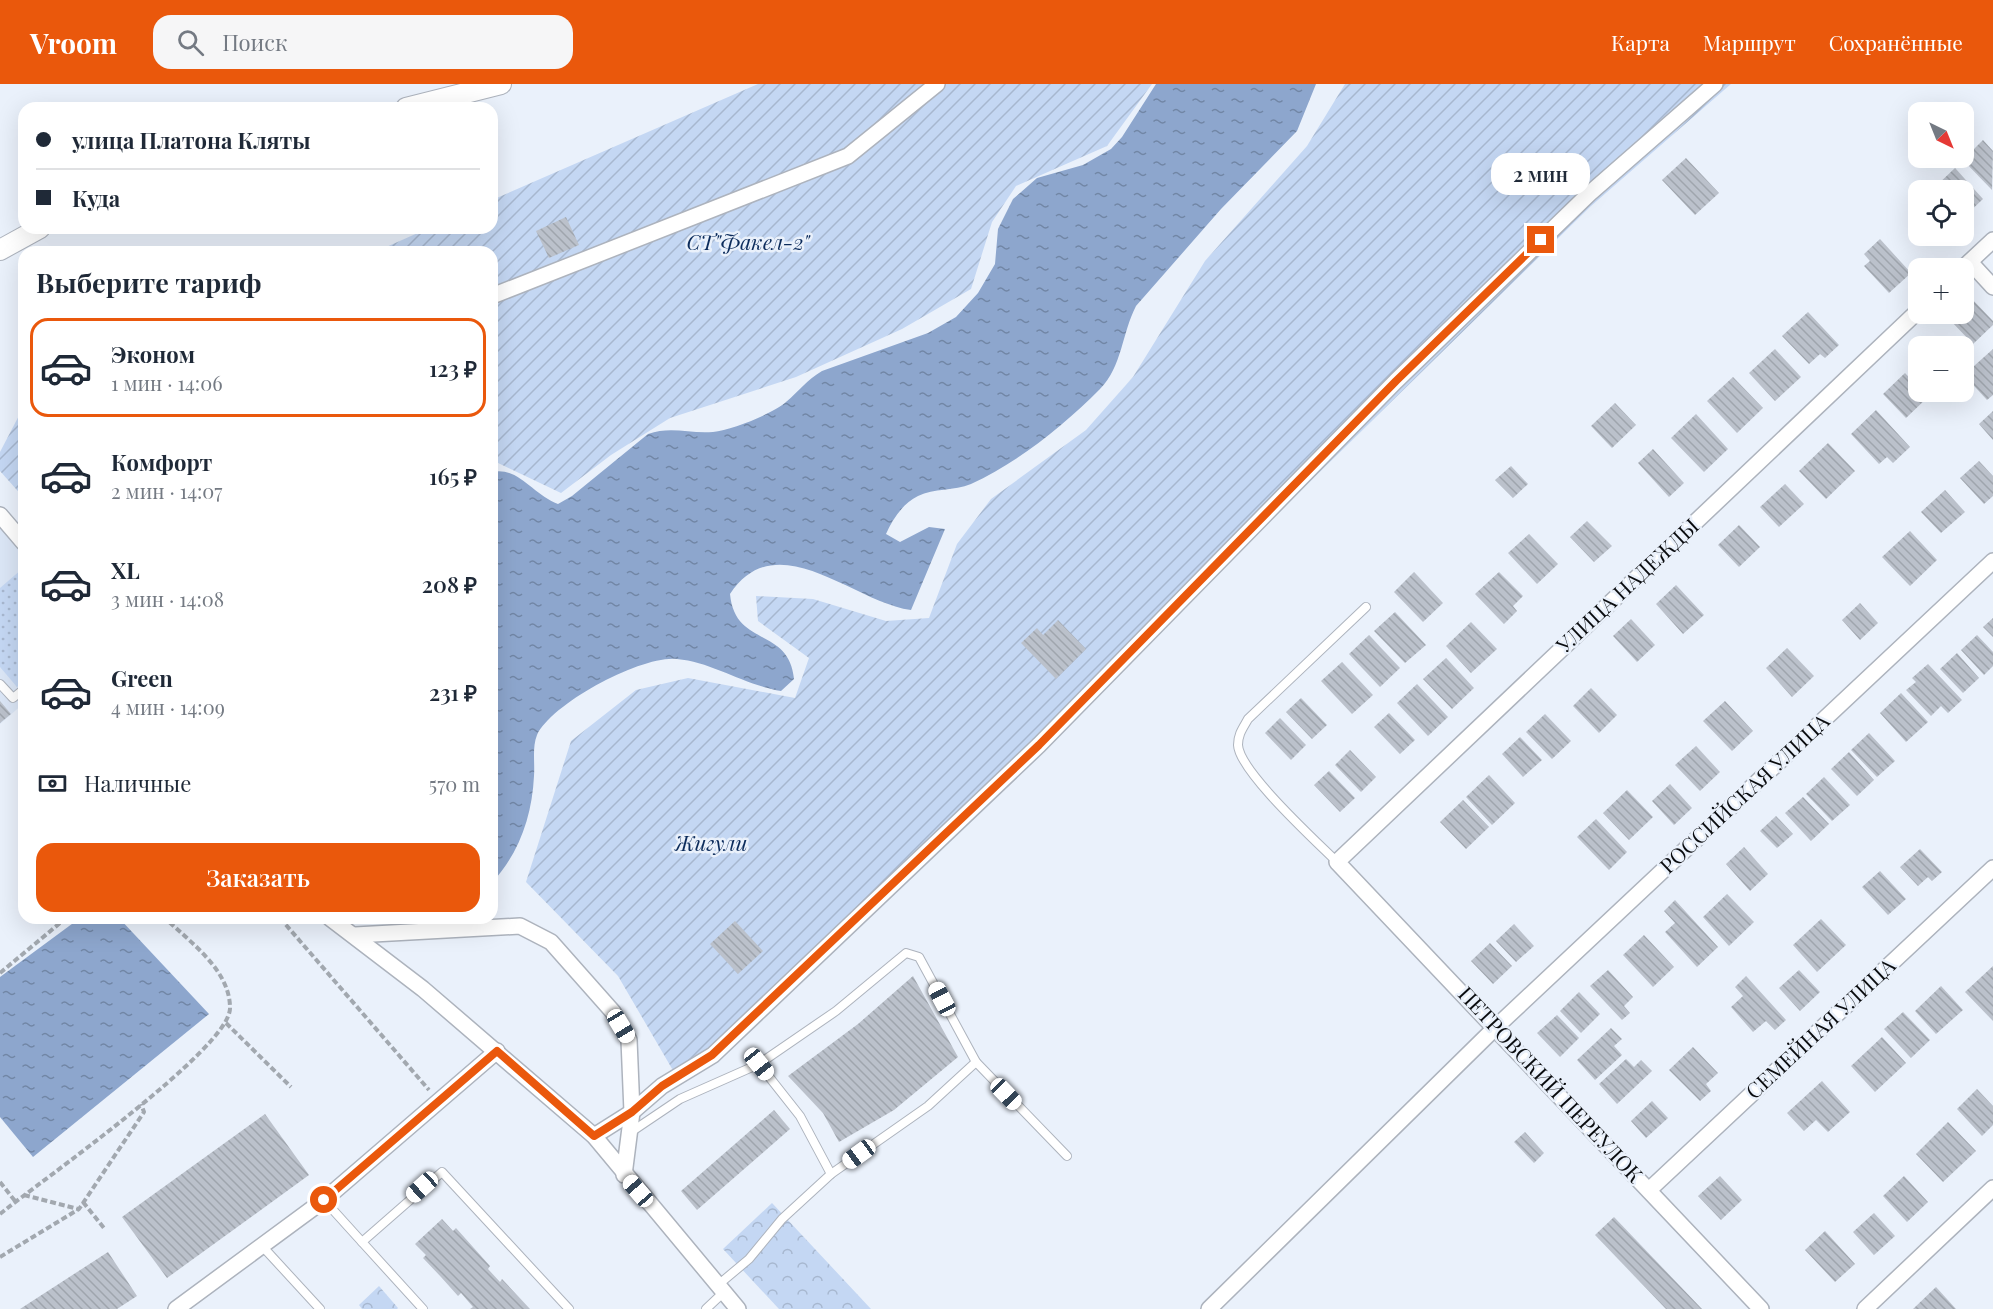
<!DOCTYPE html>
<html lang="ru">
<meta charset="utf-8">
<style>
:root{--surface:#fff;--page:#f6f6f7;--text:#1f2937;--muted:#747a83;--line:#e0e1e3;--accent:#ea580c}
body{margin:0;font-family:"Playfair Display",serif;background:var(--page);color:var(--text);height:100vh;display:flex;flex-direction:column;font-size:22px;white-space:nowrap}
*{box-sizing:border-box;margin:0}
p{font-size:20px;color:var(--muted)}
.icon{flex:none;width:33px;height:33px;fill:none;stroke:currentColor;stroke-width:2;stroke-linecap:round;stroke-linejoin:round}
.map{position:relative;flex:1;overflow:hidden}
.details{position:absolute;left:18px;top:162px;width:480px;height:678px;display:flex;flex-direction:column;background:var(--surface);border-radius:18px;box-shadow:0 6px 24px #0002}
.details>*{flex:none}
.banner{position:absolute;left:18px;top:18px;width:480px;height:132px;border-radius:18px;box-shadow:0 6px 24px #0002;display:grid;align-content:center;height:132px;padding:0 18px;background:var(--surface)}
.needle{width:39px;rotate:137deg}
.controls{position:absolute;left:1908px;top:18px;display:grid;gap:12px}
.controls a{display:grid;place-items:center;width:66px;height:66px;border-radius:12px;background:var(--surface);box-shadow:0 6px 24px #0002;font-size:30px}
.end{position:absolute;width:27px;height:27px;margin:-14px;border:8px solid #ea580c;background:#fff;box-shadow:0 0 0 3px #fff}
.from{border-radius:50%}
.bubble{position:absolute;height:42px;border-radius:18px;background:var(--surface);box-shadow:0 6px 24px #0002;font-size:20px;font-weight:600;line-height:42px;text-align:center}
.car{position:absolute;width:18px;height:36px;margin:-18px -9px;border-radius:8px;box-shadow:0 0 4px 2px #0007;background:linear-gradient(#fff 24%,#345 0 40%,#fff 0 76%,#345 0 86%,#fff 0)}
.banner b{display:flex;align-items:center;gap:21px;height:57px;font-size:22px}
.banner b+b{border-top:2px solid var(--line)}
.banner i{width:15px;height:15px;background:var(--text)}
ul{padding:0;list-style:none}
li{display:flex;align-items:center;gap:18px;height:99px;margin:0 12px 9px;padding:0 6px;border:3px solid transparent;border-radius:18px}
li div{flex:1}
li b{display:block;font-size:22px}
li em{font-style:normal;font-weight:600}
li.on{border-color:var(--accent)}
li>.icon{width:54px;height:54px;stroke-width:1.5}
h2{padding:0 18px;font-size:27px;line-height:72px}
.pay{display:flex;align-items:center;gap:15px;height:66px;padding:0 18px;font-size:22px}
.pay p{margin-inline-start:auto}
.button{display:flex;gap:12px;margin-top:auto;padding:12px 18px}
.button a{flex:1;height:69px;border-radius:18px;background:var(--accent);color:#fff;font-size:24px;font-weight:600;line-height:69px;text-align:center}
header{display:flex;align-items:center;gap:36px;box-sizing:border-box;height:84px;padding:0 30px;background:var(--accent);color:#fff}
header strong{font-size:28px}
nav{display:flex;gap:33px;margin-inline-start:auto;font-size:21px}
.search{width:420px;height:54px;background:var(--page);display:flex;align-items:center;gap:15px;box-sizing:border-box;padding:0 21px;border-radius:18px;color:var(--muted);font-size:22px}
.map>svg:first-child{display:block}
</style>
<header>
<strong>Vroom</strong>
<div class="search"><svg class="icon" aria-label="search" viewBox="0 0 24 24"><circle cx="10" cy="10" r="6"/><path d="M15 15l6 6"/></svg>Поиск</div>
<nav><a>Карта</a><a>Маршрут</a><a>Сохранённые</a></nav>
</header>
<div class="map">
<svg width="1993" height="1225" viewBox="0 0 1993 1225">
<defs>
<pattern id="grass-dots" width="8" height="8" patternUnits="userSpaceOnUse" patternTransform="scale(1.5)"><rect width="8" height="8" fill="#c4d7f3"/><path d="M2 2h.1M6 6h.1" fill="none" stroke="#a7b7cf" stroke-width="1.8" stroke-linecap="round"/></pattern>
<pattern id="forest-crowns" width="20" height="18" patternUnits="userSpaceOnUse" patternTransform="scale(1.5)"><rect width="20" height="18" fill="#c4d7f3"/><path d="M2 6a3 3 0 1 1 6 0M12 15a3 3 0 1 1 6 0" fill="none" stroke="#a7b7cf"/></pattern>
<pattern id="garden-furrows" width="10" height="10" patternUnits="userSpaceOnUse" patternTransform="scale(1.5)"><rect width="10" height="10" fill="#c4d7f3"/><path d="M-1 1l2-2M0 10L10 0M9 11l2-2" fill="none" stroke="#a7b7cf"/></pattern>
<pattern id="water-ripples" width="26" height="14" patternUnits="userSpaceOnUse" patternTransform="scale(1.5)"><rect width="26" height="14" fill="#8da6cd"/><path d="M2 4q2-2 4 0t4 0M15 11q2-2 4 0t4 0" fill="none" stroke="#7186a5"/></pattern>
<pattern id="building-back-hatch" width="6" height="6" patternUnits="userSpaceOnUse" patternTransform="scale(1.5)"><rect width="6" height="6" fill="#bbc1cb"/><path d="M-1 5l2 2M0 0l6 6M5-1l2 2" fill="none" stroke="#9fa5ad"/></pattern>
</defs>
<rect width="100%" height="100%" fill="#eaf1fb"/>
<path fill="#dbe6f6" d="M0 435 24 462V619L0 640Z"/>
<path fill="url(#grass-dots)" d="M22 485 24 486V597L17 603 0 583V504Z"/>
<g fill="url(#forest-crowns)">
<path d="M772 1119 871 1225H779L723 1165Z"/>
<path d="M379 1202 398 1224 397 1225H362L359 1221Z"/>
</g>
<g fill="url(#garden-furrows)">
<path d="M758 0H1152L1107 62 1016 102 992 138 971 205 902 245 796 293 670 334 611 371 561 409 496 378 492 381V168H375L429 144H492V116Z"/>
<path d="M1345 0H1731L1591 122 720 976 678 995 618 892 526 798 571 657 636 606 688 594 795 614 809 574 758 537 756 512 813 515 886 537 929 534 957 460 991 415 1086 346 1133 293 1205 177 1307 62Z"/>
<path d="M24 322V414L0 387V368Z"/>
</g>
<g fill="url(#water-ripples)">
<path d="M1156 0H1316L1297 47 1221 125 1136 222C1122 249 1122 283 1100 305 1063 342 1019 378 971 400 954 407 934 404 918 412 903 419 892 436 886 450L900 458 929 443 945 445 911 526C853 518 777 439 730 510 735 564 789 542 794 595L781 607C744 601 712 578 677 575 642 571 552 619 537 651 532 663 535 679 534 692 532 733 519 769 492 799V388C518 382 533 411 558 420L572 412 648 350C671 342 690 350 713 348 732 346 772 330 786 318 799 307 807 296 822 287L928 249 956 233 978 209 995 180 998 145 1013 115 1037 94 1083 81 1111 65 1122 53Z"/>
<path d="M80 834H119L209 930 33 1073 0 1033V893Z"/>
</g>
<g fill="url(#building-back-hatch)">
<path d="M1983 56 1993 67 1992 106 1963 76Z"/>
<path d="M1686 74 1719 109 1695 131 1662 96Z"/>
<path d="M1955 84 1983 115 1964 133V106H1937L1934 104Z"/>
<path d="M566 133 579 161 549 174 536 147Z"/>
<path d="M1880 155 1911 189 1889 209 1864 182 1870 177 1864 170Z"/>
<path d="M1971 214 1993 237V241L1973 260 1949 235 1954 230H1964V221Z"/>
<path d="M1808 228 1839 261 1825 274 1820 270 1809 280 1782 252Z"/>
<path d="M1775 265 1801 293 1775 317 1749 289Z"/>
<path d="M1993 265V311L1987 316 1964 291Z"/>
<path d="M1905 289 1918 303V308H1923L1928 313 1906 334 1883 310Z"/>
<path d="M1733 293 1763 324 1737 349 1707 317Z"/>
<path d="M1615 319 1636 341 1612 364 1591 342Z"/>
<path d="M1876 326 1910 363 1893 379 1887 373 1879 380 1851 350Z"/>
<path d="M1993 327V356L1979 340Z"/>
<path d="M1696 330 1728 365 1704 388 1671 354Z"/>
<path d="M1828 359 1855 387 1826 415 1799 387Z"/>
<path d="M1653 365 1684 399 1669 413 1638 379Z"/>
<path d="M1979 377 1993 392V412L1984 420 1960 394Z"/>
<path d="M1511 382 1528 400 1513 414 1495 396Z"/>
<path d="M1785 400 1804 420 1779 443 1760 423Z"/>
<path d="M1945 406 1965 428 1941 449 1921 428Z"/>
<path d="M1587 437 1612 462 1594 478 1570 453Z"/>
<path d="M1739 441 1760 463 1739 483 1718 461Z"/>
<path d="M1910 447 1937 476 1910 502 1882 473Z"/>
<path d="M1529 450 1558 480 1537 500 1508 469Z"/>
<path d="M1414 488 1443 519 1423 538 1394 508Z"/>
<path d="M1499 488 1523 512 1513 522 1517 527 1504 540 1475 510Z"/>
<path d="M1676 501 1704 531 1683 550 1656 520Z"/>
<path d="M1860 519 1878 539 1860 556 1842 536Z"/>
<path d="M1395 528 1426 561 1405 579 1374 547Z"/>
<path d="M1993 534V553L1983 543Z"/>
<path d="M1631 535 1655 561 1637 578 1613 552Z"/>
<path d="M1058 536 1086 565 1056 595 1021 559 1037 544 1043 551Z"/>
<path d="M1471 538 1497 565 1471 589 1446 562Z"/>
<path d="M1369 551 1400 584 1380 603 1349 570Z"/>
<path d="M1977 551 1993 568V582L1984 591 1961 566Z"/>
<path d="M1787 564 1814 592 1792 613 1766 584Z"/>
<path d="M1957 569 1979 594 1963 609 1940 585Z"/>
<path d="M1446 574 1474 604 1452 625 1423 595Z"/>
<path d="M1342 578 1373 611 1352 630 1321 597Z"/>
<path d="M1928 580 1962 616 1948 629 1941 622 1931 632 1906 606 1916 598 1912 594Z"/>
<path d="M1417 600 1448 633 1428 652 1397 619Z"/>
<path d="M1591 604 1617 631 1599 649 1573 622Z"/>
<path d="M1901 609 1928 638 1906 658 1880 629Z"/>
<path d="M1301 614 1327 641 1312 655 1286 628Z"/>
<path d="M0 617 11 630 0 639Z"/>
<path d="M1725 617 1753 647 1732 667 1703 637Z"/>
<path d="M1389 629 1415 656 1400 670 1374 643Z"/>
<path d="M1545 630 1571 657 1552 675 1526 648Z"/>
<path d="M1280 634 1306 661 1291 676 1265 649Z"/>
<path d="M1869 649 1895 677 1877 693 1851 666Z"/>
<path d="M1520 653 1542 676 1523 693 1502 670Z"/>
<path d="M1696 662 1720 688 1700 707 1675 681Z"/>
<path d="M1350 666 1376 693 1361 708 1335 681Z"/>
<path d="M1849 668 1874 696 1857 712 1831 685Z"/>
<path d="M1329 687 1355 714 1340 728 1314 701Z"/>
<path d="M1489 691 1515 719 1492 741 1466 713Z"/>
<path d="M1824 693 1850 721 1832 737 1806 710Z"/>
<path d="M1670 700 1692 724 1674 741 1652 717Z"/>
<path d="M1627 706 1653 733 1629 756 1603 729Z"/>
<path d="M1803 713 1829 740 1811 757 1785 729Z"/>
<path d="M1463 716 1489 743 1466 765 1440 738Z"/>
<path d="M1776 732 1793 750 1777 764 1760 747Z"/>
<path d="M1596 735 1627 768 1609 786 1577 753Z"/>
<path d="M1744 763 1768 790 1750 807 1726 780Z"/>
<path d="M1920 765 1942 788 1932 797 1928 793 1918 802 1900 783Z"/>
<path d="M1880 787 1906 815 1888 831 1862 803Z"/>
<path d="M1727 810 1754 838 1729 862 1703 833Z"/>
<path d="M1675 816 1718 863 1697 883 1665 848 1675 839 1664 827Z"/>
<path d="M1821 835 1846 861 1817 888 1793 861Z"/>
<path d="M735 837 763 867 738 890 710 860Z"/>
<path d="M1514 840 1534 862 1516 878 1496 857Z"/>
<path d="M1644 851 1674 883 1653 903 1623 871Z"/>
<path d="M1490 859 1512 882 1493 900 1471 877Z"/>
<path d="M1993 882V937L1965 908Z"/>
<path d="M1608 886 1633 913 1624 922 1630 929 1622 936 1590 902Z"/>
<path d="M1799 886 1820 908 1800 927 1779 904Z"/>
<path d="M913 892 958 973 894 1026 839 1058 823 1029 788 992 858 940Z"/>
<path d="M1746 892 1786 936 1775 946 1766 937 1753 948 1731 923 1743 912 1735 903Z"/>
<path d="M1941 902 1963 926 1936 950 1915 927Z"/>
<path d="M1579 908 1600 930 1581 949 1560 927Z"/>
<path d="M1903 928 1930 956 1911 974 1884 945Z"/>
<path d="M1557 931 1579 954 1560 973 1537 949Z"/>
<path d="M1611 944 1622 955 1614 962 1622 971 1595 996 1577 976Z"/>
<path d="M1882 953 1906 979 1875 1008 1851 982Z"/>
<path d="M1693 963 1718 989 1706 1000 1711 1007 1700 1017 1669 986Z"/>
<path d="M1626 975 1634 983 1641 976 1652 987 1617 1020 1599 1000Z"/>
<path d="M1822 997 1850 1028 1828 1048 1816 1036 1804 1047 1787 1029Z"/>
<path d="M1977 1005 1993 1022V1041L1982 1052 1957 1025Z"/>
<path d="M1652 1017 1668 1034 1646 1054 1631 1037Z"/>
<path d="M774 1026 790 1045 697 1126 681 1107Z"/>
<path d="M265 1030 309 1091 167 1194 122 1133Z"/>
<path d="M1948 1038 1976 1067 1943 1098 1916 1070Z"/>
<path d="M1525 1048 1544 1069 1534 1079 1514 1058Z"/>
<path d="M1720 1092 1742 1116 1721 1136 1698 1112Z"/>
<path d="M1904 1092 1928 1118 1907 1138 1883 1112Z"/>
<path d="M1874 1129 1895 1152 1874 1171 1853 1148Z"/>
<path d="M1614 1133 1702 1225H1666L1595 1151Z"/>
<path d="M442 1135 453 1147 456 1144 490 1182 488 1185 500 1198 502 1195 530 1225H470L473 1223 461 1209 458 1212 441 1193 423 1174 426 1171 415 1160Z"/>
<path d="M1825 1147 1855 1180 1835 1198 1805 1166Z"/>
<path d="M108 1168 137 1212 117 1225H20Z"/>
<path d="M1936 1203 1956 1225H1913Z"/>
</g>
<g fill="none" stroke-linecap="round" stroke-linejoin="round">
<defs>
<g id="service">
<path d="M0 600 13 614 24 605"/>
<path d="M1337 778C1316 757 1239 687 1238 661 1238 650 1243 644 1248 635L1366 523"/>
<path d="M759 980 800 1032 831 1090"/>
<path d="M631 1048 680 1015 759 980 836 927 906 869 919 873 976 978 1067 1072"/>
<path d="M324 1116 362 1158"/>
<path d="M263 1163 320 1225"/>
<path d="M718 1201 749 1175 782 1135 831 1090 928 1022 976 978"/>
<path d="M423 1225 362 1158 442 1088 569 1225"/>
<path d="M706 1225 724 1208"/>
</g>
<g id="minor">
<path d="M1970 178 1993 203"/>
<path d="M1963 184 1993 156"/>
<path d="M492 212 848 72 937 0"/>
<path d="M0 431 24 459"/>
<path d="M330 834 423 905 594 1052 738 1225"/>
<path d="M355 851 520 842 551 858 613 928 629 956 632 1028 624 1091"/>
<path d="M594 1052 632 1028 662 1002 713 971 1039 661 1396 297 1589 110 1715 0"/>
<path d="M1649 1106 1993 784"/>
<path d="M176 1225 324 1116 497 967"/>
<path d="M1209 1225 1496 943 1993 477"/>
<path d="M1761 1225 1337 778 1918 227"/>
<path d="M1865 1225 1993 1104"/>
</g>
<g id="tertiary">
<path d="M406 24 501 0"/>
<path d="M0 166 40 144"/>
</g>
</defs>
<use href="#service" stroke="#adb3bd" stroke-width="10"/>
<use href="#minor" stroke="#adb3bd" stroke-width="18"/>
<use href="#tertiary" stroke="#adb3bd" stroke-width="22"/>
<g stroke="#a2a8af" stroke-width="4" stroke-dasharray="6 3" stroke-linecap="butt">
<path d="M280 834 429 1006"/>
<path d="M0 889 66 834"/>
<path d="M226 939 291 1003"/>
<path d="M0 1098 15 1117"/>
<path d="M24 1111 78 1125"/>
<path d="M83 1118 104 1144"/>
<path d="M0 1130C38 1099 231 964 230 924 230 886 191 859 165 834"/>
<path d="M0 1173 79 1125 144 1028 141 1020"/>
</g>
<use href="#service" stroke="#fff" stroke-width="8"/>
<use href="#minor" stroke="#fff" stroke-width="15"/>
<use href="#tertiary" stroke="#fff" stroke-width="20"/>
</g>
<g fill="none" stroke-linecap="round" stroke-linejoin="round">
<path stroke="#ea580c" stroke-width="8" d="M324 1116 497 967 594 1052 632 1028 662 1002 712 971 1039 661 1396 297 1541 156"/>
</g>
<g text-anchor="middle" stroke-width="5" stroke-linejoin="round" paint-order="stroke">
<g font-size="21" font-style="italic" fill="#0c2c5c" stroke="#eaf1fb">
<text x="748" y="166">СТ"Факел-2"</text>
<text x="711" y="767">Жигули</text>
</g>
<g font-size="21" fill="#0a0c0f" stroke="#eaf1fb">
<text transform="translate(1628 502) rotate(-43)" y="7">УЛИЦА НАДЕЖДЫ</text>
<text transform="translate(1745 710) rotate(-43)" y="7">РОССИЙСКАЯ УЛИЦА</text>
<text transform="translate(1821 945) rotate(-43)" y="7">СЕМЕЙНАЯ УЛИЦА</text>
<text transform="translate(1550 1001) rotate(47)" y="7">ПЕТРОВСКИЙ ПЕРЕУЛОК</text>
</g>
</g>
</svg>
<div class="controls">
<a><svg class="needle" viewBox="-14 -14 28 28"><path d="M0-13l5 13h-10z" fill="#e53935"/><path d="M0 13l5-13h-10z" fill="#747a83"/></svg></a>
<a><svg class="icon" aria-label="locate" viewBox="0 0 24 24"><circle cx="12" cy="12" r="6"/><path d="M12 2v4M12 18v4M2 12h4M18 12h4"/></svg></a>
<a>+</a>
<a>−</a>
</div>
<i class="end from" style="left:324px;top:1116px"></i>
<i class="end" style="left:1541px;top:156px"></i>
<div class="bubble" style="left:1491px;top:69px;width:99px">2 мин</div>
<i class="car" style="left:942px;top:915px;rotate:332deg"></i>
<i class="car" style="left:621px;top:942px;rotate:149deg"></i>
<i class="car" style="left:759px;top:980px;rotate:141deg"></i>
<i class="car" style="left:1006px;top:1010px;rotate:136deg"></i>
<i class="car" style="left:859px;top:1070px;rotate:234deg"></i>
<i class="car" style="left:422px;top:1103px;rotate:228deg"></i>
<i class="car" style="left:638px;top:1107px;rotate:319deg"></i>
<div class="banner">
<b><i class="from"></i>улица Платона Кляты</b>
<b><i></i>Куда</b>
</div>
<section class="details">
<h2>Выберите тариф</h2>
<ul>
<li class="on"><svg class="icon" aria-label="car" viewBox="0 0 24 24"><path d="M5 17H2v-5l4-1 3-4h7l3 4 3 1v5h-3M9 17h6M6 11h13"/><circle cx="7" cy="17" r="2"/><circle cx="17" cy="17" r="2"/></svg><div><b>Эконом</b><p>1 мин · 14:06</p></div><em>123 ₽</em></li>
<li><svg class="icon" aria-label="car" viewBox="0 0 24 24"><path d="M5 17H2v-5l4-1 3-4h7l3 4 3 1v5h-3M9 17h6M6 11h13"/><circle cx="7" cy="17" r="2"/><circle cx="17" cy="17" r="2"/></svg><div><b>Комфорт</b><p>2 мин · 14:07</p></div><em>165 ₽</em></li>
<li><svg class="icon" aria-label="car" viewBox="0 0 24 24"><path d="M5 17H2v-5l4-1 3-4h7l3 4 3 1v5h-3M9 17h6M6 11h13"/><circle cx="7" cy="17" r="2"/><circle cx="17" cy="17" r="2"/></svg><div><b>XL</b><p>3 мин · 14:08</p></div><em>208 ₽</em></li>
<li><svg class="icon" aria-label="car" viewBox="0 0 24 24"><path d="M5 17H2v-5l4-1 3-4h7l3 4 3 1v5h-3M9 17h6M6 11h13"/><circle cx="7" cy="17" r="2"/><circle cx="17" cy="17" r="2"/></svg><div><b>Green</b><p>4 мин · 14:09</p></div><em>231 ₽</em></li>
</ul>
<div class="pay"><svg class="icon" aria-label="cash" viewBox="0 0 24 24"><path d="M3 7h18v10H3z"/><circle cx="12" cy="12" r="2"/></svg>Наличные<p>570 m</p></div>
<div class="button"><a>Заказать</a></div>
</section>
</div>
